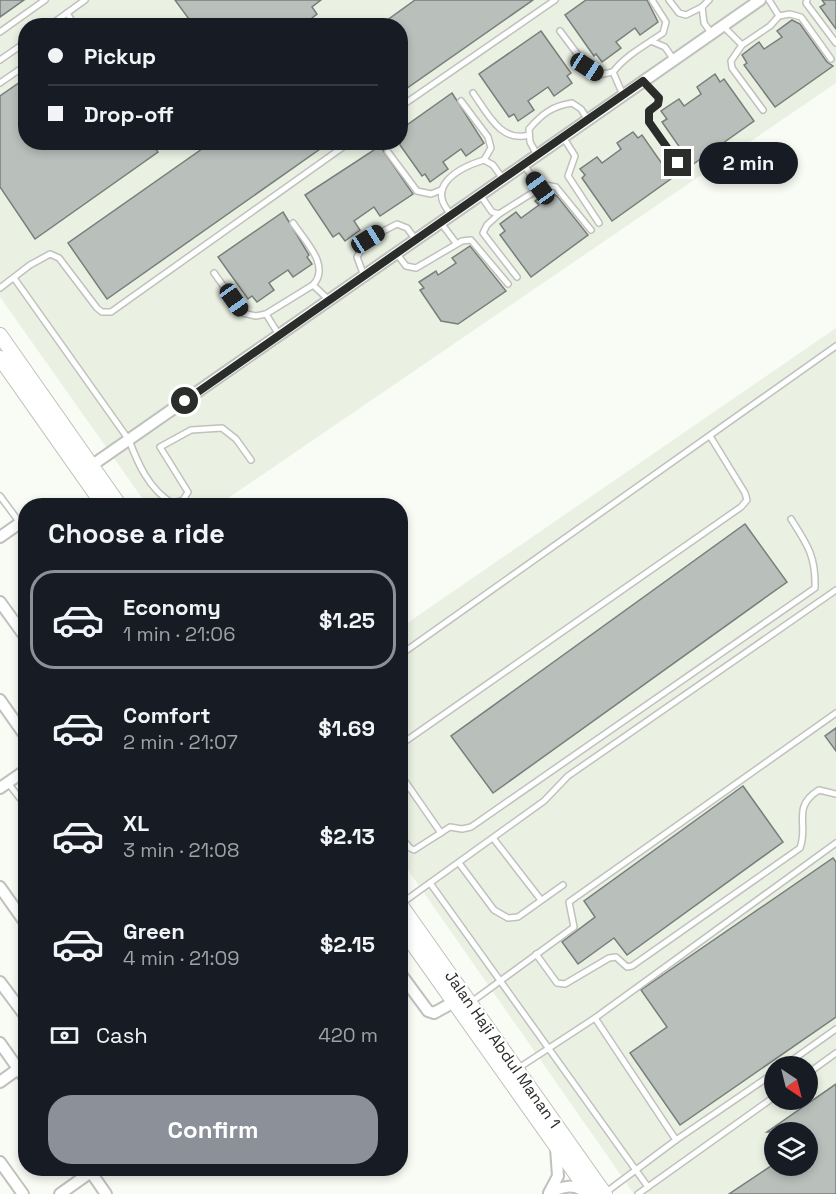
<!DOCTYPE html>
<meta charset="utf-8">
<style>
:root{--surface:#171b24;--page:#242831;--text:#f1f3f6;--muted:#9ea1a6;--line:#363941;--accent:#8c9099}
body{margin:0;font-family:"Space Grotesk",sans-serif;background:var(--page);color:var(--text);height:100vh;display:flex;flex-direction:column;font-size:22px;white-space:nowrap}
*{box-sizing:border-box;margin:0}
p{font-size:20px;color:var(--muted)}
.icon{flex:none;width:33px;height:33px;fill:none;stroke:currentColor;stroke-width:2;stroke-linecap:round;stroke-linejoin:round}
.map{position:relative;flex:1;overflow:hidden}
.panel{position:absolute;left:18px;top:498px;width:390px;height:678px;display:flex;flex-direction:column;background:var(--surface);border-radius:24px;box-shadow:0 3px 9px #0003}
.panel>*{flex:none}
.guide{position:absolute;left:18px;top:18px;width:390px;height:132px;border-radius:24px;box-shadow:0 3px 9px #0003;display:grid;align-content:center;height:132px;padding:0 30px;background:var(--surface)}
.needle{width:39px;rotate:145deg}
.tools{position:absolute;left:764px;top:1056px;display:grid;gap:12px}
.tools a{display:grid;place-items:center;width:54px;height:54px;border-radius:50%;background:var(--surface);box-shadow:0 3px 9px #0003;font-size:30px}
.end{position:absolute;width:27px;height:27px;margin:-14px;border:8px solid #2b2d2a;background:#fff;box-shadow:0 0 0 3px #fff}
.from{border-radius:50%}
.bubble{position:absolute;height:42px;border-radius:21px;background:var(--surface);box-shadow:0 3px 9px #0003;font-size:20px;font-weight:700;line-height:42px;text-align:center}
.car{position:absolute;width:18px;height:36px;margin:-18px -9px;border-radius:8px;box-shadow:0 0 4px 2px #0007;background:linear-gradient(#222 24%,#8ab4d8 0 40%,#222 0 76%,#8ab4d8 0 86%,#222 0)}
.guide b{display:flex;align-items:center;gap:21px;height:57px;font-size:22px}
.guide b+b{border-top:2px solid var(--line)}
.guide i{width:15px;height:15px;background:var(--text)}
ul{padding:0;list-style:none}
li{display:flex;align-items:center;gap:18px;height:99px;margin:0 12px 9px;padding:0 18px;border:3px solid transparent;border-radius:24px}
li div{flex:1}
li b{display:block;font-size:22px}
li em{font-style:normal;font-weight:700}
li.active{border-color:var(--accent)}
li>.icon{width:54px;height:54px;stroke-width:1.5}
h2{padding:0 30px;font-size:27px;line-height:72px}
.pay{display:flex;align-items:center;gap:15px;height:66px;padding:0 30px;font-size:22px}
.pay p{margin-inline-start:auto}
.cta{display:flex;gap:12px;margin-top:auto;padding:12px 30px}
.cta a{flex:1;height:69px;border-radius:24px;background:var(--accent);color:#fff;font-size:24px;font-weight:700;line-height:69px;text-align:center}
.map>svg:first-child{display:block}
</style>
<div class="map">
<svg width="836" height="1194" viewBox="0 0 836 1194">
<rect width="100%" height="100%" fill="#f8fcf5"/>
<g fill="#eaf1e3" fill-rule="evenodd">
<path d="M0 0H836V83L218 505H147L0 297ZM26 26H400V142H26Z"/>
<path d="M836 328V1194H634L401 860 400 628ZM774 1066H807V1100H774ZM774 1132H807V1166H774Z"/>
</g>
<g fill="#b9c0bc" stroke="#787e7a" stroke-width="1.5">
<path d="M0 0H24L0 17Z"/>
<path d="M175 0H321L312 7 317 14 302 26H194Z"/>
<path d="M415 0H533L400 93V26H379Z"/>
<path d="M586 0H647L658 22 640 35 635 28 616 42 621 48 602 62 596 54 594 56 565 15Z"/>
<path d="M822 0H836V29L820 7 825 4Z"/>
<path d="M792 20 800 24 827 62 833 66 775 107 744 65 747 63 742 55 759 42 764 49 782 37 777 31Z"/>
<path d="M541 31 571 73 567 76 572 83 554 96 548 87 528 101 534 110 518 121 514 114 509 117 479 74Z"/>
<path d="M715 74 720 82 724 79 754 121 692 165 662 122 667 119 661 111 679 99 684 106 701 94 697 87Z"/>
<path d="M26 78V142H151L158 152 35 239 0 187V96Z"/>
<path d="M452 93 484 143 466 156 461 149 443 162 448 169 430 182 425 174 422 176 400 145V130Z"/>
<path d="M633 132 638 138 642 135 672 178 612 221 582 178 585 175 580 169 597 157 602 163 621 149 617 143Z"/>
<path d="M212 142H330L107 299 68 243Z"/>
<path d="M380 146 413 194 380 216 374 207 354 221 360 230 345 241 339 233 333 237 305 195Z"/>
<path d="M549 191 557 196 588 235 531 277 500 235 505 231 500 224 516 212 521 218 539 205 535 201Z"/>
<path d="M283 212 309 255 307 257 312 264 293 277 288 270 269 283 274 290 257 302 252 296 248 299 218 257Z"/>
<path d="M470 246 506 291 458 324 441 321 420 290 424 288 419 282 436 271 438 275 456 263 452 258Z"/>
<path d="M745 524 787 582 493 793 451 736Z"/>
<path d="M836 728V751L825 736Z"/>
<path d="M743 786 783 842 627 955 614 938 578 964 562 942 595 917 584 901Z"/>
<path d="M833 858 836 862V1017L680 1125 630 1053 667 1027 641 990Z"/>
<path d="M836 1084V1194H729L771 1166H807V1132H767Z"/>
</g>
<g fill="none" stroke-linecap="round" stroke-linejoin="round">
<defs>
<g id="service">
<path d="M669 0 679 13 686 15 702 7"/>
<path d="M709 0 702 7 704 23 712 34"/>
<path d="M807 0 806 3 836 43"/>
<path d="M67 13 75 26"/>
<path d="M779 16 790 14 801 17 831 59"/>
<path d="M49 26 85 0"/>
<path d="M723 26 742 45 770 26 779 16 769 0"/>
<path d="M560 31 587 67 598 75 613 72"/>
<path d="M0 32 45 0"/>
<path d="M651 41 663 33 666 22 652 0"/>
<path d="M742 45 731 61 732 68 763 110"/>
<path d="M0 60 26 42"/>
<path d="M643 81 659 98 658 104 649 111V122L678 163"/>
<path d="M0 83 26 65"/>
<path d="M473 93C488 114 501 143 529 135"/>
<path d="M623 95 613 72C623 59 637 50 651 41L665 47 674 60"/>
<path d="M461 101 488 137 491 148 484 160"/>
<path d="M400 107 555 0"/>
<path d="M563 137 575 156 568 176 599 223"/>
<path d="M388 152 417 191 431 194 441 190"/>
<path d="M537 155 530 142 529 129C542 114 552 106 572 103L581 109 588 120"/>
<path d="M524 165 540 188"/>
<path d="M481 196 492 212 499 214 545 185 556 187 591 230"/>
<path d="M499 214 487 225 483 233 517 277"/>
<path d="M452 215C424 187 458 168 484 160L493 165 503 179"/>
<path d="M293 223C305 241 331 266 313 285"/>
<path d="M441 223 456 243"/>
<path d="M397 254 406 266 416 268 462 241 471 240 508 284"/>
<path d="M214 273 243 313 256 316 266 314"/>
<path d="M364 276 357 257 368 239 397 224 407 228 416 240"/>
<path d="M14 278 129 440C138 464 149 489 172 503L183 500 188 492 160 447 191 430 222 428 236 439 251 460"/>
<path d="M0 288 30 265 50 254 59 258 97 308 102 312H111L350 142"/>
<path d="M279 335 266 314 313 285 329 300"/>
<path d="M0 496 26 531"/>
<path d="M400 655 836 346"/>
<path d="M400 745 741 507 747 500 745 493 710 436"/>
<path d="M400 774 441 833"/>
<path d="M8 783 26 806"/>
<path d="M400 836 410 848 414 850 450 827 462 829 471 827 815 588C816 556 807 544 791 519"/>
<path d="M493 838 541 900"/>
<path d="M459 863 494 910 508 918 518 917 563 885"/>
<path d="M430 883 648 1187"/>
<path d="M402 903 544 801 568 776 836 590"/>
<path d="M536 954 557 983 565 984 609 958 616 957 627 967 632 966 800 848C809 825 791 807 819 790L836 794"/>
<path d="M470 1003 574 927 569 902 836 713"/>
<path d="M595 1018 676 1140 774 1073"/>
<path d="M784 1066 836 1029"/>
<path d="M517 1069 595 1018 836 843"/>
<path d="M807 1074 836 1053"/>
<path d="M605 1193 676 1140"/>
<path d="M638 1194 774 1097"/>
</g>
<g id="minor">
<path d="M91 466 760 0"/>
<path d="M0 537 20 523"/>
<path d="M0 602 26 638"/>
<path d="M0 700 26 737"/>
<path d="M0 788 26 770"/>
<path d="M0 887 26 924"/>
<path d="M400 973 428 1011 434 1013 454 1002"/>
<path d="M0 982 26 1017"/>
<path d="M0 1043 26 1080"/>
<path d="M0 1082 18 1069"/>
<path d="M0 1162 23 1194"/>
<path d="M88 1168 106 1194"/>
<path d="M550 1192C564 1186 575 1183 588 1194"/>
<path d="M549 1193 558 1176 556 1148"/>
<path d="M60 1194 91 1172"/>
</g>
<g id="tertiary">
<path d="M0 335 120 506"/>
<path d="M0 358 104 506"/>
<path d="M400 904 605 1194"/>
<path d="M400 926 590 1194"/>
</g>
</defs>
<use href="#service" stroke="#bfc2bc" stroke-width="8"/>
<use href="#minor" stroke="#bfc2bc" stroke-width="14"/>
<use href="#tertiary" stroke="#bfc2bc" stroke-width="16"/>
<use href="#service" stroke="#fff" stroke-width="5"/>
<use href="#minor" stroke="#fff" stroke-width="10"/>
<use href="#tertiary" stroke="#fff" stroke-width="14"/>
</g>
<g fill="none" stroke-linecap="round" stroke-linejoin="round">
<path stroke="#2b2d2a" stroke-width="8" d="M185 401 643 81 659 98 658 104 649 111V122L678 163"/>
</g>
<g text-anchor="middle" stroke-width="4.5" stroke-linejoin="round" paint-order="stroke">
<g font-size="16" fill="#2b2d2a" stroke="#fff">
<text transform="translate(503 1049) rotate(55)" y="6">Jalan Haji Abdul Manan 1</text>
</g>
</g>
</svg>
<div class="tools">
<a><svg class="needle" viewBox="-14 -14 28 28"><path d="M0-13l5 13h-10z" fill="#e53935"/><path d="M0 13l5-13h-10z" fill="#9ea1a6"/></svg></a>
<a><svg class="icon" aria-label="layers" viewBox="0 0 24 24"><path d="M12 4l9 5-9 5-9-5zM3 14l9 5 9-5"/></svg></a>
</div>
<i class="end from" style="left:185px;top:401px"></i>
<i class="end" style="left:678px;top:163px"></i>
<div class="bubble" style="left:699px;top:142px;width:99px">2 min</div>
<i class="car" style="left:587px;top:67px;rotate:123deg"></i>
<i class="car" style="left:540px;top:188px;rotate:324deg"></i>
<i class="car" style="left:368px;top:239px;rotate:58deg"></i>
<i class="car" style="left:234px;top:300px;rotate:145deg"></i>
<div class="guide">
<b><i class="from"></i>Pickup</b>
<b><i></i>Drop-off</b>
</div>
<section class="panel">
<h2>Choose a ride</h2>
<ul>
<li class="active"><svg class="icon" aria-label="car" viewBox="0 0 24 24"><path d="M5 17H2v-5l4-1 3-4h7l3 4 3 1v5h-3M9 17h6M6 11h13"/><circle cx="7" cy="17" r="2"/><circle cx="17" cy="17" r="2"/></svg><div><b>Economy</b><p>1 min · 21:06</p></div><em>$1.25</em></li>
<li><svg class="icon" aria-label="car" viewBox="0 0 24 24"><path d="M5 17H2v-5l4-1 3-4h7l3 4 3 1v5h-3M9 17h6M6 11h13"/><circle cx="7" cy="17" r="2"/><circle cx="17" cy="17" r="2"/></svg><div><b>Comfort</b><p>2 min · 21:07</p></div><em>$1.69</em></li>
<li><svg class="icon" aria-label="car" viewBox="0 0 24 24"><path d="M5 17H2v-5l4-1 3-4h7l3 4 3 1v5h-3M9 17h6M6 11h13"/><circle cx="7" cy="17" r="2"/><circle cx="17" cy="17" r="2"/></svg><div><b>XL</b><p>3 min · 21:08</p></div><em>$2.13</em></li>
<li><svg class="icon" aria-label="car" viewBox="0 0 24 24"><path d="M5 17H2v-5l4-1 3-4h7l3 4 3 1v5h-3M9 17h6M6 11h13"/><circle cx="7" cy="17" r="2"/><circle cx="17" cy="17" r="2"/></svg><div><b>Green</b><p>4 min · 21:09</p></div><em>$2.15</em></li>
</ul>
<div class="pay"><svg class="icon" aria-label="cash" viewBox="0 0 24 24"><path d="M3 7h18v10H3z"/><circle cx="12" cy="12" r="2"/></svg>Cash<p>420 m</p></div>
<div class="cta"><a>Confirm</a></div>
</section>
</div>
